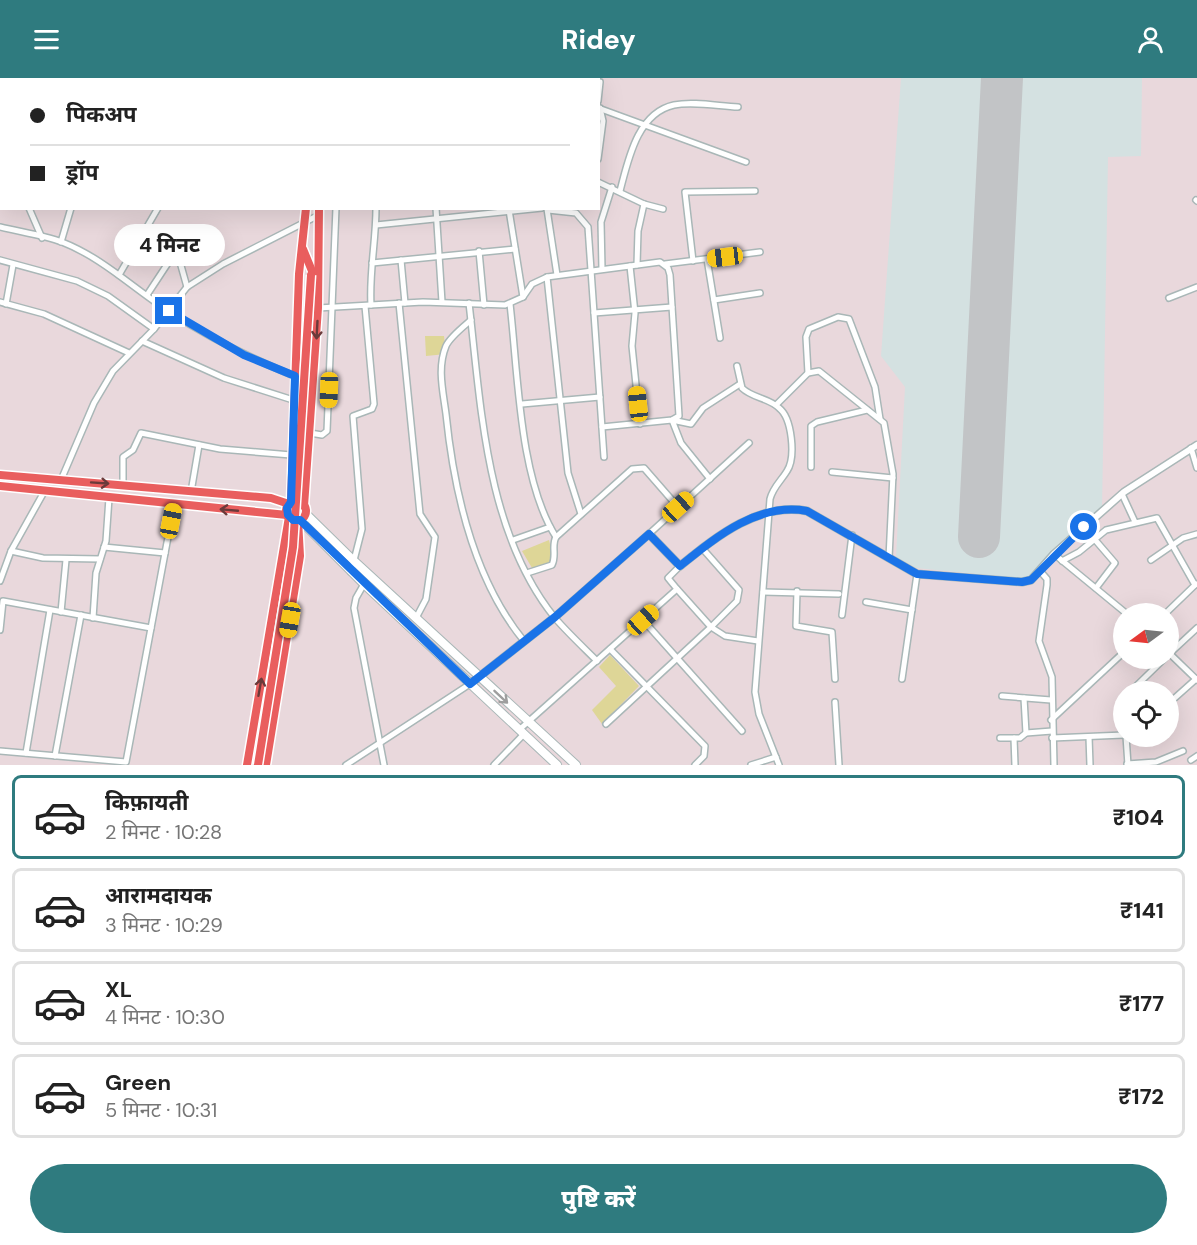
<!DOCTYPE html>
<html lang="hi">
<meta charset="utf-8">
<style>
:root{--surface:#fff;--page:#f6f6f6;--text:#222;--muted:#767676;--line:#e0e0e0;--accent:#2f7b7f}
body{margin:0;font-family:"DM Sans","Noto Sans Devanagari",sans-serif;background:var(--page);color:var(--text);height:100vh;display:flex;flex-direction:column;font-size:22px;white-space:nowrap}
*{box-sizing:border-box;margin:0}
p{font-size:20px;color:var(--muted)}
.icon{flex:none;width:33px;height:33px;fill:none;stroke:currentColor;stroke-width:2;stroke-linecap:round;stroke-linejoin:round}
.map{position:relative;height:687px;overflow:hidden}
.side{display:flex;flex-direction:column;background:var(--surface);flex:1}
.side>*{flex:none}
.top-card{position:absolute;left:0px;top:0px;width:600px;height:132px;box-shadow:0 6px 24px #0002;display:grid;align-content:center;height:132px;padding:0 30px;background:var(--surface)}
.needle{width:39px;rotate:255deg}
.controls{position:absolute;left:1113px;top:525px;display:grid;gap:12px}
.controls a{display:grid;place-items:center;width:66px;height:66px;border-radius:50%;background:var(--surface);box-shadow:0 6px 24px #0002;font-size:30px}
.end{position:absolute;width:27px;height:27px;margin:-14px;border:8px solid #1a73e8;background:#fff;box-shadow:0 0 0 3px #fff}
.from{border-radius:50%}
.bubble{position:absolute;height:42px;border-radius:21px;background:var(--surface);box-shadow:0 6px 24px #0002;font-size:20px;font-weight:800;line-height:42px;text-align:center}
.car{position:absolute;width:18px;height:36px;margin:-18px -9px;border-radius:8px;box-shadow:0 0 4px 2px #0007;background:linear-gradient(#f5c518 24%,#345 0 40%,#f5c518 0 76%,#345 0 86%,#f5c518 0)}
.top-card b{display:flex;align-items:center;gap:21px;height:57px;font-size:22px}
.top-card b+b{border-top:2px solid var(--line)}
.top-card i{width:15px;height:15px;background:var(--text)}
ul{padding:10px 0 0;list-style:none}
li{display:flex;align-items:center;gap:18px;height:84px;margin:0 12px 9px;padding:0 18px;border:3px solid var(--line);border-radius:9px}
li div{flex:1}
li b{display:block;font-size:22px}
li em{font-style:normal;font-weight:800}
li.active{border-color:var(--accent)}
li>.icon{width:54px;height:54px;stroke-width:1.5}
.cta{display:flex;gap:12px;margin-top:auto;padding:12px 30px}
.cta a{flex:1;height:69px;border-radius:36px;background:var(--accent);color:#fff;font-size:24px;font-weight:800;line-height:69px;text-align:center}
header{display:flex;justify-content:space-between;align-items:center;height:78px;padding:0 30px;background:var(--accent);color:#fff;font-size:27px;font-weight:800}
.map>svg:first-child{display:block}
</style>
<header><svg class="icon" aria-label="menu" viewBox="0 0 24 24"><path d="M4 6h16M4 12h16M4 18h16"/></svg>Ridey<svg class="icon" aria-label="person" viewBox="0 0 24 24"><circle cx="12" cy="8" r="4"/><path d="M4 21q1-7 8-7t8 7"/></svg></header>
<div class="map">
<svg width="1197" height="687" viewBox="0 0 1197 687">
<rect width="100%" height="100%" fill="#e9d8dc"/>
<path fill="#d4e1e1" d="M901 0H1142L1141 78 1108 79 1102 431 1027 501 916 490 896 479 905 309 881 278Z"/>
<g fill="#ded697">
<path d="M425 258H444L446 276 426 278Z"/>
<path d="M549 462 555 486 535 495 522 473Z"/>
<path d="M610 577 639 608 602 646 592 632 616 608 599 589Z"/>
</g>
<g fill="none" stroke-linecap="round" stroke-linejoin="round">
<path stroke="#c2c4c6" stroke-width="42" d="M979 459 1002 0"/>
<defs>
<g id="minor">
<path d="M51 0 52 2"/>
<path d="M115 2V0"/>
<path d="M370 2 378 0"/>
<path d="M0 22H2"/>
<path d="M598 23 600 4"/>
<path d="M601 31 746 84"/>
<path d="M0 47H2"/>
<path d="M0 73 2 75"/>
<path d="M598 81 603 43 600 30"/>
<path d="M0 97 2 96"/>
<path d="M598 104 644 126 663 131"/>
<path d="M620 113C628 83 637 35 674 27 693 23 718 28 738 29"/>
<path d="M1196 122 1197 123"/>
<path d="M29 130 42 160"/>
<path d="M436 130 442 224"/>
<path d="M547 131 557 197"/>
<path d="M509 132 523 219"/>
<path d="M548 132 576 135 588 149 604 379"/>
<path d="M376 147 542 130"/>
<path d="M0 149C20 154 43 157 62 164 103 180 134 211 170 234 215 264 263 286 314 306"/>
<path d="M61 164 71 130"/>
<path d="M479 173 484 227"/>
<path d="M707 181 720 260"/>
<path d="M0 182 77 203 108 218 154 251"/>
<path d="M401 182 405 225"/>
<path d="M693 183 685 114 755 113"/>
<path d="M372 185 515 171"/>
<path d="M665 186 760 174"/>
<path d="M637 187 638 153 644 126"/>
<path d="M630 188 635 235 632 268 640 346"/>
<path d="M602 191 601 144 612 109"/>
<path d="M119 197 158 130"/>
<path d="M547 199 568 395 581 436"/>
<path d="M147 217 174 176 178 177 187 209"/>
<path d="M1169 220 1197 209"/>
<path d="M714 222 760 215"/>
<path d="M0 224 44 236 129 275"/>
<path d="M399 225 420 436 435 459 426 521 416 540"/>
<path d="M469 225C481 329 486 455 555 540 568 555 583 569 597 583"/>
<path d="M6 226 13 187"/>
<path d="M510 226C518 294 519 401 556 459"/>
<path d="M371 227C369 195 376 163 376 130"/>
<path d="M318 230 423 224 505 227 523 219 532 206 547 199 660 184 668 190 670 197 679 338 672 342 602 349"/>
<path d="M594 235 672 229"/>
<path d="M471 242C463 249 450 259 446 268 437 290 443 313 446 336 454 414 473 501 524 563"/>
<path d="M142 263 224 300 293 322"/>
<path d="M737 288 742 310C752 320 769 320 779 330 792 340 796 379 787 393 781 403 773 409 770 421L755 614 759 636 779 687"/>
<path d="M808 295 806 259 809 251 838 239 849 241 875 309 880 341"/>
<path d="M522 326 600 319"/>
<path d="M776 327 808 295 819 293 884 345 893 396 889 480"/>
<path d="M310 355 322 357 327 353 336 130"/>
<path d="M1191 370 1197 390"/>
<path d="M811 389V348L817 344 867 332"/>
<path d="M832 394 893 400"/>
<path d="M710 401 681 365 672 342 691 346 703 330 740 306"/>
<path d="M61 402 94 325 113 293 154 251 187 209 223 186 319 137"/>
<path d="M123 406V379L133 372 141 355 220 371 291 377"/>
<path d="M191 414 199 367"/>
<path d="M1122 416 1135 444"/>
<path d="M1084 449 1115 485 1096 510"/>
<path d="M649 456 749 365"/>
<path d="M513 462 550 449"/>
<path d="M104 469 165 475"/>
<path d="M702 470 739 512 737 523 711 549 725 558 758 563"/>
<path d="M11 473 43 480 100 481"/>
<path d="M1054 476 1127 536"/>
<path d="M1151 482 1183 460 1197 456"/>
<path d="M1062 483 1079 474 1106 452 1157 440 1195 507"/>
<path d="M1040 493 1047 501V507L1039 563 1052 599 1054 687"/>
<path d="M351 494 362 451 353 338 372 331 374 326 365 228"/>
<path d="M527 495 552 487C557 477 551 468 556 459L632 391 644 390 678 429"/>
<path d="M0 503 11 473 44 414"/>
<path d="M364 506 356 520 354 530 384 687"/>
<path d="M797 513 796 548 832 554 835 601"/>
<path d="M763 514 839 516"/>
<path d="M866 524 912 532"/>
<path d="M61 534 66 482"/>
<path d="M1165 536 1196 506"/>
<path d="M842 537 852 457"/>
<path d="M93 540 96 495 106 463 109 420"/>
<path d="M643 542 742 653"/>
<path d="M0 552 3 523 151 550"/>
<path d="M610 571 705 668 704 678 695 687"/>
<path d="M1168 574 1197 602"/>
<path d="M1168 577 1197 550"/>
<path d="M902 601 917 496"/>
<path d="M1130 614 1165 580"/>
<path d="M1002 618 1051 622"/>
<path d="M835 624 839 687"/>
<path d="M1168 626 1196 601"/>
<path d="M1051 642 1124 574"/>
<path d="M606 646 711 549 677 511"/>
<path d="M519 652 677 511 668 500 680 488"/>
<path d="M1026 655 1052 653"/>
<path d="M1126 658 1128 687"/>
<path d="M1089 659 1090 687"/>
<path d="M1000 660H1020L1026 655 1024 620"/>
<path d="M1014 660 1015 687"/>
<path d="M1052 660 1124 657"/>
<path d="M0 673 126 684 174 427"/>
<path d="M26 675 50 532"/>
<path d="M55 678 81 537"/>
<path d="M1191 682 1197 678"/>
<path d="M1127 686 1156 684 1183 673"/>
<path d="M346 687 470 606"/>
<path d="M494 687 524 656"/>
<path d="M751 687 776 679"/>
</g>
<path id="tertiary" d="M470 606 555 539 649 456 680 488C716 459 758 424 807 433L917 496 1022 504 1031 502 1054 476 1124 414 1197 367"/>
<g id="secondary">
<path d="M305 435 354 483 576 687"/>
<path d="M300 442 364 506 557 687"/>
</g>
<g id="primary">
<path d="M294 0 295 2"/>
<path d="M303 0 304 2"/>
<path d="M303 171 312 193"/>
<path d="M0 397 271 420 289 426"/>
<path d="M0 408 287 437"/>
<circle cx="296" cy="433" r="10"/>
<path d="M291 424 299 196 306 130"/>
<path d="M304 428 318 230 319 130"/>
<path d="M247 687 289 439"/>
<path d="M266 687 300 478 298 442"/>
</g>
</defs>
<use href="#minor" stroke="#a9b7b7" stroke-width="8"/>
<use href="#tertiary" stroke="#a9b7b7" stroke-width="9"/>
<use href="#secondary" stroke="#a9b7b7" stroke-width="10"/>
<use href="#primary" stroke="#fff" stroke-width="11"/>
<use href="#minor" stroke="#fff" stroke-width="5"/>
<use href="#tertiary" stroke="#fff" stroke-width="6"/>
<use href="#secondary" stroke="#fff" stroke-width="8"/>
<use href="#primary" stroke="#e95e5e" stroke-width="8"/>
<defs>
<path id="primary-bridge" d="M258 687 293 469 311 197"/>
</defs>
<use href="#primary-bridge" stroke="#fff" stroke-width="11" stroke-linecap="butt"/>
<use href="#primary-bridge" stroke="#e95e5e" stroke-width="8"/>
</g>
<defs><path id="oneway-shaft" d="M-6 0H5M1.5-3L5.5 0L1.5 3" fill="none" stroke-width="1.6" stroke-linecap="round" stroke-linejoin="round" transform="scale(1.5)"/></defs>
<g stroke="#6b3a3a">
<use href="#oneway-shaft" transform="translate(317 252) rotate(93)"/>
<use href="#oneway-shaft" transform="translate(100 405) rotate(4)"/>
<use href="#oneway-shaft" transform="translate(229 432) rotate(-175)"/>
<use href="#oneway-shaft" transform="translate(260 609) rotate(-80)"/>
</g>
<use stroke="#9e9e9e" href="#oneway-shaft" transform="translate(501 619) rotate(43)"/>
<g fill="none" stroke-linecap="round" stroke-linejoin="round">
<path stroke="#1a73e8" stroke-width="8" d="M169 233 244 277 295 298 291 424 287 430 288 437 293 442H300L470 606 555 539 649 456 680 488C716 459 758 424 807 433L917 496 1022 504 1031 502 1084 449"/>
</g>
</svg>
<div class="controls">
<a><svg class="needle" viewBox="-14 -14 28 28"><path d="M0-13l5 13h-10z" fill="#e53935"/><path d="M0 13l5-13h-10z" fill="#767676"/></svg></a>
<a><svg class="icon" aria-label="locate" viewBox="0 0 24 24"><circle cx="12" cy="12" r="6"/><path d="M12 2v4M12 18v4M2 12h4M18 12h4"/></svg></a>
</div>
<i class="end from" style="left:1084px;top:449px"></i>
<i class="end" style="left:169px;top:233px"></i>
<div class="bubble" style="left:114px;top:146px;width:111px">4 मिनट</div>
<i class="car" style="left:725px;top:179px;rotate:263deg"></i>
<i class="car" style="left:329px;top:312px;rotate:182deg"></i>
<i class="car" style="left:638px;top:326px;rotate:354deg"></i>
<i class="car" style="left:678px;top:429px;rotate:48deg"></i>
<i class="car" style="left:171px;top:443px;rotate:11deg"></i>
<i class="car" style="left:290px;top:542px;rotate:190deg"></i>
<i class="car" style="left:643px;top:542px;rotate:48deg"></i>
<div class="top-card">
<b><i class="from"></i>पिकअप</b>
<b><i></i>ड्रॉप</b>
</div>
</div>
<section class="side">
<ul>
<li class="active"><svg class="icon" aria-label="car" viewBox="0 0 24 24"><path d="M5 17H2v-5l4-1 3-4h7l3 4 3 1v5h-3M9 17h6M6 11h13"/><circle cx="7" cy="17" r="2"/><circle cx="17" cy="17" r="2"/></svg><div><b>किफ़ायती</b><p>2 मिनट · 10:28</p></div><em>₹104</em></li>
<li><svg class="icon" aria-label="car" viewBox="0 0 24 24"><path d="M5 17H2v-5l4-1 3-4h7l3 4 3 1v5h-3M9 17h6M6 11h13"/><circle cx="7" cy="17" r="2"/><circle cx="17" cy="17" r="2"/></svg><div><b>आरामदायक</b><p>3 मिनट · 10:29</p></div><em>₹141</em></li>
<li><svg class="icon" aria-label="car" viewBox="0 0 24 24"><path d="M5 17H2v-5l4-1 3-4h7l3 4 3 1v5h-3M9 17h6M6 11h13"/><circle cx="7" cy="17" r="2"/><circle cx="17" cy="17" r="2"/></svg><div><b>XL</b><p>4 मिनट · 10:30</p></div><em>₹177</em></li>
<li><svg class="icon" aria-label="car" viewBox="0 0 24 24"><path d="M5 17H2v-5l4-1 3-4h7l3 4 3 1v5h-3M9 17h6M6 11h13"/><circle cx="7" cy="17" r="2"/><circle cx="17" cy="17" r="2"/></svg><div><b>Green</b><p>5 मिनट · 10:31</p></div><em>₹172</em></li>
</ul>
<div class="cta"><a>पुष्टि करें</a></div>
</section>
